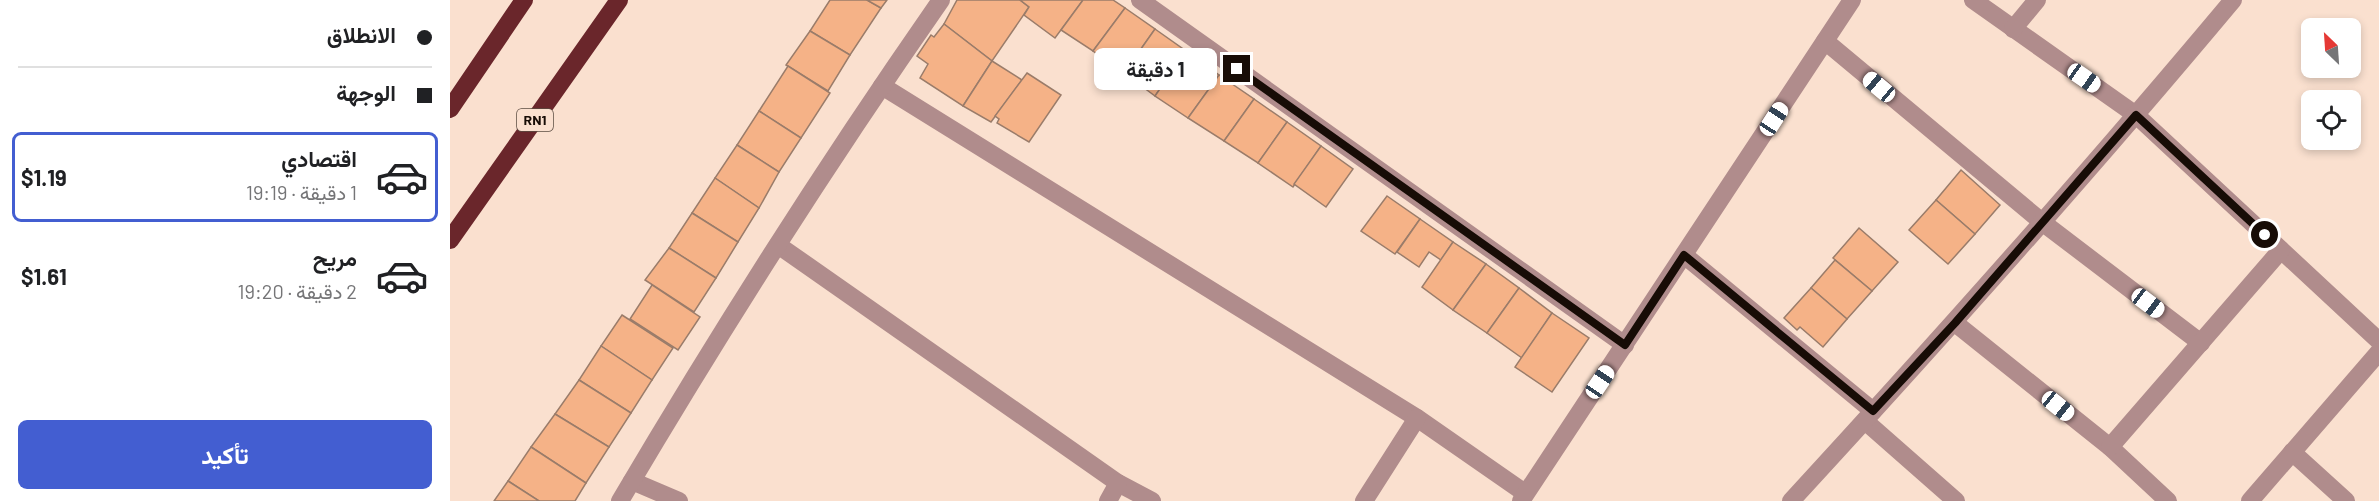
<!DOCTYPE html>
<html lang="ar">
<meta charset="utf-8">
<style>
:root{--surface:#fff;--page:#f6f6f6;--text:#202124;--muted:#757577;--line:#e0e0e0;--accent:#435ed1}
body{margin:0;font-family:Barlow,Vazirmatn,sans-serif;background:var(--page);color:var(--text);direction:rtl;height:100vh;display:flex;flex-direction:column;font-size:22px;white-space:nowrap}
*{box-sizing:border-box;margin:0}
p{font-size:20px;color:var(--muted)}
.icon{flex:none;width:33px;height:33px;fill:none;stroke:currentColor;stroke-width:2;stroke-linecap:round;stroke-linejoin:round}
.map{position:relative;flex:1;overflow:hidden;direction:ltr}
.drawer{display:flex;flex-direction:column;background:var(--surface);width:450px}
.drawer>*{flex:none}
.guide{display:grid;align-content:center;height:132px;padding:0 18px;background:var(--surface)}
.needle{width:39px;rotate:335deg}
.buttons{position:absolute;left:1851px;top:18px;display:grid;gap:12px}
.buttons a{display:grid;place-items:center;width:60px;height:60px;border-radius:9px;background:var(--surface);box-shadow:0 3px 9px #0003;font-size:30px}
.end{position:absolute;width:27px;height:27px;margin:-14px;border:8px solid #170c06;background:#fff;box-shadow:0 0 0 3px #fff}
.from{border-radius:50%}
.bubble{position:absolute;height:42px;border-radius:9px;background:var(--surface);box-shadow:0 3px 9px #0003;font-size:20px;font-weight:700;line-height:42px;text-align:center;direction:rtl}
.car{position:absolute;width:18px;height:36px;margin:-18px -9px;border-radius:8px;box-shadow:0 0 4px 2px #0007;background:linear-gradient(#fff 24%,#345 0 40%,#fff 0 76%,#345 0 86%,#fff 0)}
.guide b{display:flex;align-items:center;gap:21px;height:57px;font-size:22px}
.guide b+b{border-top:2px solid var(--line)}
.guide i{width:15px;height:15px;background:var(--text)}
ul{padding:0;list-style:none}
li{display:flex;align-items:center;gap:18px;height:90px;margin:0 12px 9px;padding:0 6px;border:3px solid transparent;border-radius:9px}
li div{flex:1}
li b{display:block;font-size:22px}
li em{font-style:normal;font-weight:700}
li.selected{border-color:var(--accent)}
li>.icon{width:54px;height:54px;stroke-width:1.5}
.button{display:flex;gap:12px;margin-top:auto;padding:12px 18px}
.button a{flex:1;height:69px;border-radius:9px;background:var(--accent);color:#fff;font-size:24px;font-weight:700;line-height:69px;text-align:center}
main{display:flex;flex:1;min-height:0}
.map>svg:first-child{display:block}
</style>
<main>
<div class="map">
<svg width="1929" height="501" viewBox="0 0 1929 501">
<rect width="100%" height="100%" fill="#fae0cf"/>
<g fill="#f5b287" stroke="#9a7c6a" stroke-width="1.5">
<path d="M380 0H417L431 8 400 55 360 31Z"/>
<path d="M417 0H437L431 8Z"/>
<path d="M507 0H570L579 7 542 61 494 24Z"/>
<path d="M570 0H633L605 38 574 15 579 7Z"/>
<path d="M633 0H663L675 8 643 51 611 30Z"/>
<path d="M675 8 705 29 674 73 643 51Z"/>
<path d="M494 24 542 61 513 106 470 78 478 64 467 56 481 35 484 37Z"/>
<path d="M705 29 736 51 705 96 674 73Z"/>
<path d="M360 31 400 55 378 91 336 65Z"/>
<path d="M736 51 769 75 738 118 705 96Z"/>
<path d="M542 61 572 80 541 122 513 106Z"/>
<path d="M338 66 380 93 351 138 309 111Z"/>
<path d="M577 73 611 95 579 142 547 123 549 119 545 116Z"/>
<path d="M769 75 804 99 774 141 738 118Z"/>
<path d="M804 99 837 122 808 163 774 141Z"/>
<path d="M309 111 351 138 329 172 287 145Z"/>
<path d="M837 122 871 146 843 187 808 163Z"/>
<path d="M287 145 329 172 309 208 265 178Z"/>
<path d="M871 146 903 169 876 207 844 184Z"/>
<path d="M1511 170 1550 205 1525 234 1486 200Z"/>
<path d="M265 178 309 208 288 242 242 213Z"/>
<path d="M937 196 970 219 945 254 911 231Z"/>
<path d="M1486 200 1525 234 1498 264 1459 230Z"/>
<path d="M242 213 288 242 266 278 219 248Z"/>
<path d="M970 219 1003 242 991 260 979 252 969 267 947 252Z"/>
<path d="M1409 228 1448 262 1422 291 1383 258Z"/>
<path d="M1003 242 1036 264 1003 310 972 287Z"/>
<path d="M219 248 266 278 244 312 195 280Z"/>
<path d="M1385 260 1422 291 1397 319 1361 288Z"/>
<path d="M1036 264 1069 288 1037 333 1003 310Z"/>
<path d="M202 285 250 317 228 350 180 319Z"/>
<path d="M1069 288 1102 313 1072 358 1037 333Z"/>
<path d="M1361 288 1397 319 1373 347 1350 327 1347 330 1334 318Z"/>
<path d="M1102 313 1139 338 1102 392 1065 367Z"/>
<path d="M172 315 223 348 202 380 151 346Z"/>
<path d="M151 346 202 380 181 413 129 380Z"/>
<path d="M129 380 181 413 159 447 105 414Z"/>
<path d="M105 414 159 447 136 483 81 447Z"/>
<path d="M81 447 136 483 125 501H89L58 481Z"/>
<path d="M58 481 89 501H44Z"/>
</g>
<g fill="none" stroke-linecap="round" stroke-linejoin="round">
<g stroke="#b08c8c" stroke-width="18">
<path d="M690 0 1175 345"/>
<path d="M1523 0 1686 115 1929 341"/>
<path d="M1563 29 1587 0"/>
<path d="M1375 41 1592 222 1751 343"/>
<path d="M432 86 967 418 1075 493"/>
<path d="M328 245 668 483 702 501"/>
<path d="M1234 255 1423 411"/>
<path d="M1505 323 1660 447 1718 501"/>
<path d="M1415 421 1506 501"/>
<path d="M1660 447 1831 250"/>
<path d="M1842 452 1896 501"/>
<path d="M182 481 229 501"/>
<path d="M170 501C271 330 378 162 491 0"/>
<path d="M658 501 668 483"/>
<path d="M914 501 967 418"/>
<path d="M1071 501 1402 0"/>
<path d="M1341 501C1492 337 1640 171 1783 0"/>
<path d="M1800 501 1929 352"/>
</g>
<g stroke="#6a262b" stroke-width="18">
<path d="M0 109 74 0"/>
<path d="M0 240 169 0"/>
</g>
</g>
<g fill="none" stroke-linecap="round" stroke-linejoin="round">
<path stroke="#170c06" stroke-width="8" d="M787 69 1175 345 1234 255 1423 411 1505 323 1686 115 1815 235"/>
</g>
<g text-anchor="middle" stroke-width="5" stroke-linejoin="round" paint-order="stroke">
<rect fill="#fae0cf" stroke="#5b4c42" stroke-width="1.5" x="67" y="109" width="36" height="22" rx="4.5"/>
<g font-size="14" font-weight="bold" fill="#170c06">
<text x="85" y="125">RN1</text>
</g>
</g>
</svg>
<div class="buttons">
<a><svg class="needle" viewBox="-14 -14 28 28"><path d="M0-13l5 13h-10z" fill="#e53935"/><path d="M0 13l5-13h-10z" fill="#757577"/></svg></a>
<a><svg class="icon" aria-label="locate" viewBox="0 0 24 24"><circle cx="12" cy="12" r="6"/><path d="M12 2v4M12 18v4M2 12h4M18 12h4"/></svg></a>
</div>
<i class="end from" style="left:1815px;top:235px"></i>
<i class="end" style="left:787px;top:69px"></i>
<div class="bubble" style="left:644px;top:48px;width:123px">1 دقيقة</div>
<i class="car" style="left:1634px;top:78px;rotate:125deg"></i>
<i class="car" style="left:1429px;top:87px;rotate:310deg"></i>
<i class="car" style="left:1324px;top:119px;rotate:33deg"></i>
<i class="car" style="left:1698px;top:303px;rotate:127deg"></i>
<i class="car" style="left:1150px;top:382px;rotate:34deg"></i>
<i class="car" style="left:1608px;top:406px;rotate:129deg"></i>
</div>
<section class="drawer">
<div class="guide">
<b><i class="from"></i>الانطلاق</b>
<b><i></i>الوجهة</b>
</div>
<ul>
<li class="selected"><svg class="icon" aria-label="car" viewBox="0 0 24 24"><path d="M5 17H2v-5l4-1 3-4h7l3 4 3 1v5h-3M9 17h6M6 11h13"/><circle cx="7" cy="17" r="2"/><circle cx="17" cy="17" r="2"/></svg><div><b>اقتصادي</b><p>1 دقيقة · 19:19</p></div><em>$1.19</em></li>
<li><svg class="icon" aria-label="car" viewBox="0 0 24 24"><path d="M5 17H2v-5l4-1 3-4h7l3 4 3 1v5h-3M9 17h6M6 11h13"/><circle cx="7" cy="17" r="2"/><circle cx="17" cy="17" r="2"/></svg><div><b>مريح</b><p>2 دقيقة · 19:20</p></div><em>$1.61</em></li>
</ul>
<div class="button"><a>تأكيد</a></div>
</section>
</main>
